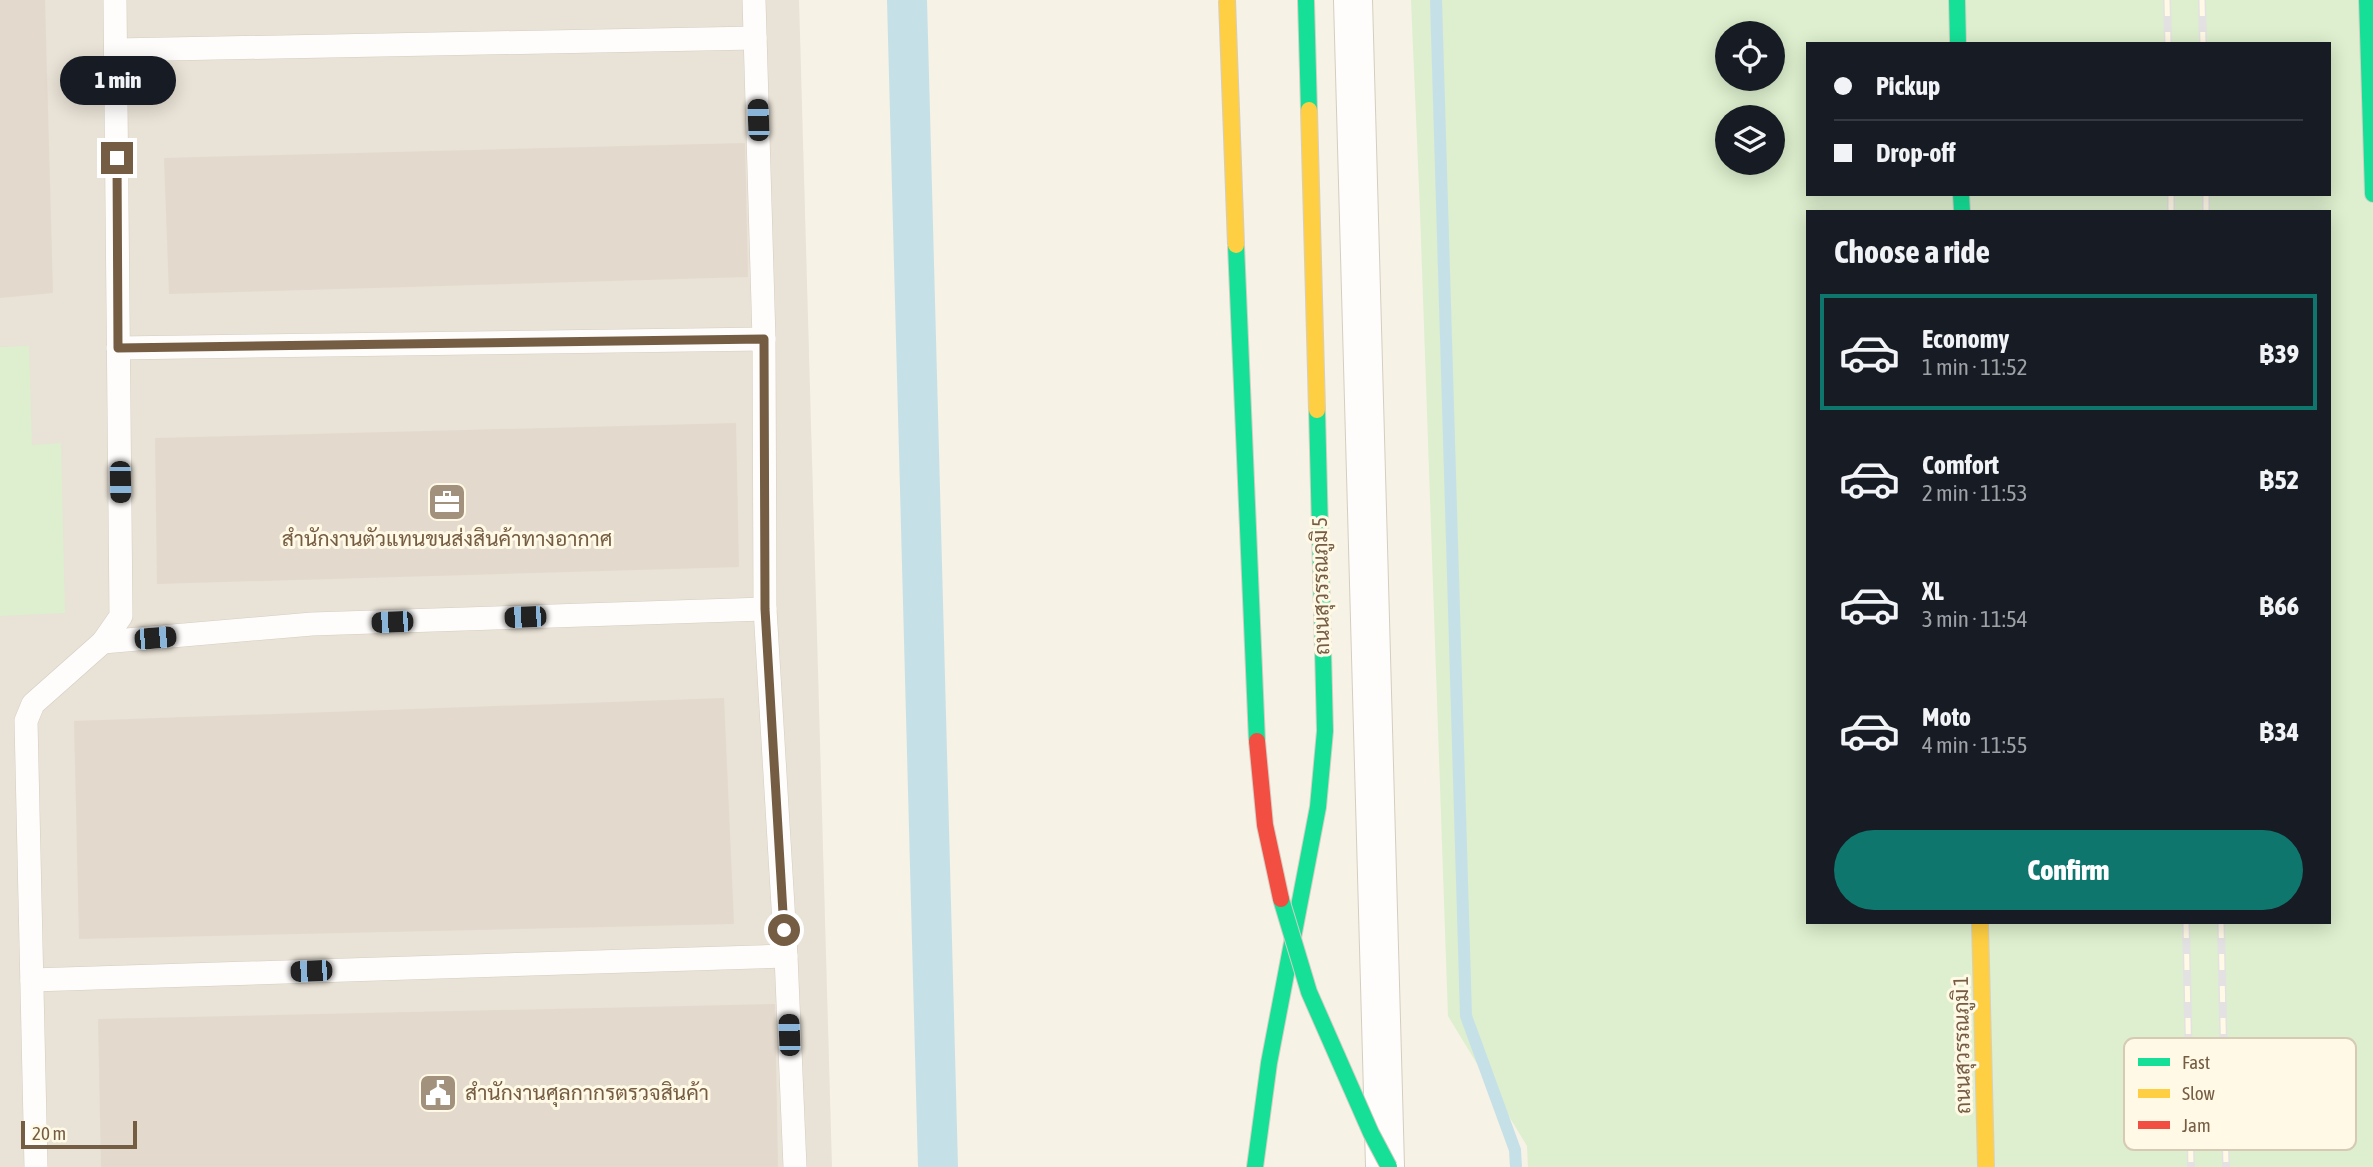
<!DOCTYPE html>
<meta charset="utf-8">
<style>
:root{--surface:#171b24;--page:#242831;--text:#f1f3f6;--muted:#9ea1a6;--line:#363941;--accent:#0f766e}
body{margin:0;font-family:"Asap Condensed",Sarabun,sans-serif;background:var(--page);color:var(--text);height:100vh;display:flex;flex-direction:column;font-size:26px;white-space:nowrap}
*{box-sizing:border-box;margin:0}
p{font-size:23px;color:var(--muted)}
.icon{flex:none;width:38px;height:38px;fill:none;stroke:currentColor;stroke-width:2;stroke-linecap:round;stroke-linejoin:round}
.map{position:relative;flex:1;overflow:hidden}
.sheet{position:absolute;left:1806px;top:210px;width:525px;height:714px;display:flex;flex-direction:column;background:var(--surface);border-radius:0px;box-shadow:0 4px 18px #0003}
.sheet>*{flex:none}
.hud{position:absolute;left:1806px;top:42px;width:525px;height:154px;border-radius:0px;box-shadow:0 4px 18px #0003;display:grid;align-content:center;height:154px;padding:0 28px;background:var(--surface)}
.buttons{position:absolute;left:1715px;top:21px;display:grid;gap:14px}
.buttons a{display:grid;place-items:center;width:70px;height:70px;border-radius:50%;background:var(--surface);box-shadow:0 4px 18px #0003;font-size:35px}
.scale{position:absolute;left:21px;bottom:18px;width:116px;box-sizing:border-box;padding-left:7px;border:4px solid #755d44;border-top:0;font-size:19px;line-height:24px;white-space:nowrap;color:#755d44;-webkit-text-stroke:5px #fff9e5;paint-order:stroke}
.end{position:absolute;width:32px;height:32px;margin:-16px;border:9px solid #755d44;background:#fff;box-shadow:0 0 0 4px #fff}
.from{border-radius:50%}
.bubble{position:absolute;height:49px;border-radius:24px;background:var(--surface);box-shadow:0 4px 18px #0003;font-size:23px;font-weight:800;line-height:49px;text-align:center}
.car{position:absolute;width:21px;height:42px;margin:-21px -10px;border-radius:9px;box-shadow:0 0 5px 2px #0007;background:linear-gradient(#222 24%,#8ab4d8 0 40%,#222 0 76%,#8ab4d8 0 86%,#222 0)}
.hud b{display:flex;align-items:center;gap:24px;height:66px;font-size:26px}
.hud b+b{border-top:2px solid var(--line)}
.hud i{width:18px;height:18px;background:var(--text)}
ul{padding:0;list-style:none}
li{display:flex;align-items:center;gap:21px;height:116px;margin:0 14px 10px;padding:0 14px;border:4px solid transparent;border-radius:0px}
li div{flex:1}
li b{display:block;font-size:26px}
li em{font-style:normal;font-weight:800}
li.current{border-color:var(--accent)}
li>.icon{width:63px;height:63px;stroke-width:1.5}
h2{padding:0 28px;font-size:32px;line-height:84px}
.primary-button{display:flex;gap:14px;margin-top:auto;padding:14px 28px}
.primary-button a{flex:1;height:80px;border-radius:42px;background:var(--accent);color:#fff;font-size:28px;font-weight:800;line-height:80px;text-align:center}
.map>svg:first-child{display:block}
</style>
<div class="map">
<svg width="2373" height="1167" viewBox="0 0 2373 1167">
<rect width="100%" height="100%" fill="#f6f2e5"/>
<path fill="#e9e2d6" d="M0 0H799L832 1167H0Z"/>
<g fill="#ddefce" fill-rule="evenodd">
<path d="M1411 0H2373V1167H1528L1527 1146 1448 1016 1420 211ZM1727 33H1773V79H1727ZM1808 44H2329V194H1808ZM1727 117H1773V163H1727ZM1808 212H2329V922H1808Z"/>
<path d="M29 346 32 445 61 443 65 613 0 616V347Z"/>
</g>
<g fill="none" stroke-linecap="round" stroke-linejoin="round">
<path stroke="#c6e0e8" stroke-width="12" d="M1436 0 1466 1016 1515 1150 1516 1167"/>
<path stroke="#c6e0e8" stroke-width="40" d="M907 0 938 1167"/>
</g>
<g fill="#e3dacd">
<path d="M0 0H45L53 293 0 298Z"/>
<path d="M745 143 748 277 169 294 164 158Z"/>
<path d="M736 423 739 567 157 584 155 438Z"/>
<path d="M724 698 734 924 79 939 74 721Z"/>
<path d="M775 1004 778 1167H101L98 1019Z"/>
</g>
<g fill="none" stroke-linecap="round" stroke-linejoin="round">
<defs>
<g id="lane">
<path d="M754 0 764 339 765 609 786 956 795 1167"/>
<path d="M116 50 755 38"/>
<path d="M118 348 764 339"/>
<path d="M103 642 312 624 765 609"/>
<path d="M32 980 786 956"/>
<path d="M36 1167 26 721 33 704 103 642 121 616 115 0"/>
</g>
<path id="street" d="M1353 0 1385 1166"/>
<g id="fast">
<path d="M1306 0 1309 110"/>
<path d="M1957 0 1958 44"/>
<path d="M2367 0 2373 194"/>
<path d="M1961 194 1962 212"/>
<path d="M1255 1167 1269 1063 1318 807 1325 731 1317 410"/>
</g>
<g id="slow">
<path d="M1309 110 1317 410"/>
<path d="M1980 922 1986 1167"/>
</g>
</defs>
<use href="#lane" stroke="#d5cdc0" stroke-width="24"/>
<use href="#street" stroke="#d5cdc0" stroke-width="40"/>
<use href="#fast" stroke="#d7cfc1" stroke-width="18"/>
<use href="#slow" stroke="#d7cfc1" stroke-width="18"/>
<use href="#lane" stroke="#fefdfb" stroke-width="23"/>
<use href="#street" stroke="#fefdfb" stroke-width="38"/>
<use href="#fast" stroke="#16e098" stroke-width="16"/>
<use href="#slow" stroke="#ffcf43" stroke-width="16"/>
<defs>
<g id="rail">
<path d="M2167 0 2168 44"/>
<path d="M2202 0 2203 44"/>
<path d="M2171 194V212"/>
<path d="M2206 194V212"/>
<path d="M2186 922 2191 1167"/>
<path d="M2221 922 2226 1167"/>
</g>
</defs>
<use href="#rail" stroke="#e4e1e3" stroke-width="8"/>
<use href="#rail" stroke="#fff9e5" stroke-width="5" stroke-dasharray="16" stroke-linecap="butt"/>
<defs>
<g id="fast-bridge">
<path d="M1236 245 1257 741"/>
<path d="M1281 899 1309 992 1371 1133 1389 1167"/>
</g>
<path id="slow-bridge" d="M1227 0 1236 245"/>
<path id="jam-bridge" d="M1257 741 1265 825 1281 899"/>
</defs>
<use href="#fast-bridge" stroke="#d5cdc2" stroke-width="18" stroke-linecap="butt"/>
<use href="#slow-bridge" stroke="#d5cdc2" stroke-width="18" stroke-linecap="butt"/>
<use href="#jam-bridge" stroke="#d5cdc2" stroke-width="18" stroke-linecap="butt"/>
<use href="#fast-bridge" stroke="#16e098" stroke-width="16"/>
<use href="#slow-bridge" stroke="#ffcf43" stroke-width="16"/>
<use href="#jam-bridge" stroke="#f24e42" stroke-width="16"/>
</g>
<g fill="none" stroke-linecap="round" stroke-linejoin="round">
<path stroke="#755d44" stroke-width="9" d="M117 158 118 348 764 339 765 609 784 930"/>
</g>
<defs>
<symbol id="office-square" viewBox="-11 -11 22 22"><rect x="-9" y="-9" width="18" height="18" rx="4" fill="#a2917c" stroke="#fff9e5"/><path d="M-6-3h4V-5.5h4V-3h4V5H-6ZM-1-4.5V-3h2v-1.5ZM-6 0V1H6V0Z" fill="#fff"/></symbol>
<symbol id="civic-square" viewBox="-11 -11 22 22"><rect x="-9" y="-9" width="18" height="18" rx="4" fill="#a2917c" stroke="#fff9e5"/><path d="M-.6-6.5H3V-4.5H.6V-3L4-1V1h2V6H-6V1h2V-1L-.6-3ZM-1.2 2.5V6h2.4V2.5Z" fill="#fff"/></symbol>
</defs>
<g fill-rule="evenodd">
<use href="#office-square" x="425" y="480" width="44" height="44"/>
<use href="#civic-square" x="416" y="1071" width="44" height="44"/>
</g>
<g text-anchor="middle" stroke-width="6" stroke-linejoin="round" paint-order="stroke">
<g font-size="21" fill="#755d44" stroke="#fff9e5">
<text x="447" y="546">สำนักงานตัวแทนขนส่งสินค้าทางอากาศ</text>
<text x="465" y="1100" text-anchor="start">สำนักงานศุลกากรตรวจสินค้า</text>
</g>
<g font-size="21" fill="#755d44" stroke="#fff9e5">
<text transform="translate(1321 586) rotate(-91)" y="7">ถนนสุวรรณภูมิ 5</text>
<text transform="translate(1962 1045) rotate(-91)" y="7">ถนนสุวรรณภูมิ 1</text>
</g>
</g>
<rect x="2124" y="1038" width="232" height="112" rx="10" fill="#fff9e5" stroke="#d6cab5" stroke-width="2"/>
<rect x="2138" y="1058" width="32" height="8" fill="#16e098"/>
<rect x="2138" y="1089" width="32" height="9" fill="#ffcf43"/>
<rect x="2138" y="1121" width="32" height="8" fill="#f24e42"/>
<g font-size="19" fill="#755d44">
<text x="2182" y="1069">Fast</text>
<text x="2182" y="1100">Slow</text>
<text x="2182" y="1132">Jam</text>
</g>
</svg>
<div class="buttons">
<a><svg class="icon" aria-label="locate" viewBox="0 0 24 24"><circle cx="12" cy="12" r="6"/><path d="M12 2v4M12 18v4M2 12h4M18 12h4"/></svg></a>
<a><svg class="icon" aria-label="layers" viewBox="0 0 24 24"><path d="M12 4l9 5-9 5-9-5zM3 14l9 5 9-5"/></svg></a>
</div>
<div class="scale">20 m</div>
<i class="end from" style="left:784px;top:930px"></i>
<i class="end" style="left:117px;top:158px"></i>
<div class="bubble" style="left:60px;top:56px;width:116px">1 min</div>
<i class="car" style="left:758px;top:120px;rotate:358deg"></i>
<i class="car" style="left:120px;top:482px;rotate:179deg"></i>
<i class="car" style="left:525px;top:617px;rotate:268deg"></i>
<i class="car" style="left:392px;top:622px;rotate:268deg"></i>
<i class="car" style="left:155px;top:638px;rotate:85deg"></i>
<i class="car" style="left:311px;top:971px;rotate:268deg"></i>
<i class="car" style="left:789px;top:1035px;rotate:358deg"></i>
<div class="hud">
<b><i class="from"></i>Pickup</b>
<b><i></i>Drop-off</b>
</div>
<section class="sheet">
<h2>Choose a ride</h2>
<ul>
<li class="current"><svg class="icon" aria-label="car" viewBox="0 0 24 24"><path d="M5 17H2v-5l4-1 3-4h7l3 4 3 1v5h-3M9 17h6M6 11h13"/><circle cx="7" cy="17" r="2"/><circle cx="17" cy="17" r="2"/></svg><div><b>Economy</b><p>1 min · 11:52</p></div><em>฿39</em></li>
<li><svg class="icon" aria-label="car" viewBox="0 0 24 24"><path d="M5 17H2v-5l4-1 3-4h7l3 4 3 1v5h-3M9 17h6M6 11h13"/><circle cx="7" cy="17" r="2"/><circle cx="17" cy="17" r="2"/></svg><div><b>Comfort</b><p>2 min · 11:53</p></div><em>฿52</em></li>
<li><svg class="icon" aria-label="car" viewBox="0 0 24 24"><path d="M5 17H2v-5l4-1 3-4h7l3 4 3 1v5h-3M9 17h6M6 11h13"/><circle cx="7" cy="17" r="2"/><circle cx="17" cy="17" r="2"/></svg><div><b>XL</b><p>3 min · 11:54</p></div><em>฿66</em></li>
<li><svg class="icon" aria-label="car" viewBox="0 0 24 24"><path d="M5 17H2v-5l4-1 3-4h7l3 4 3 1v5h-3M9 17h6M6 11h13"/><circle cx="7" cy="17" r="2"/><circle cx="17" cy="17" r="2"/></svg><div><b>Moto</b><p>4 min · 11:55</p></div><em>฿34</em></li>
</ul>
<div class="primary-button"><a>Confirm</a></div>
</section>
</div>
